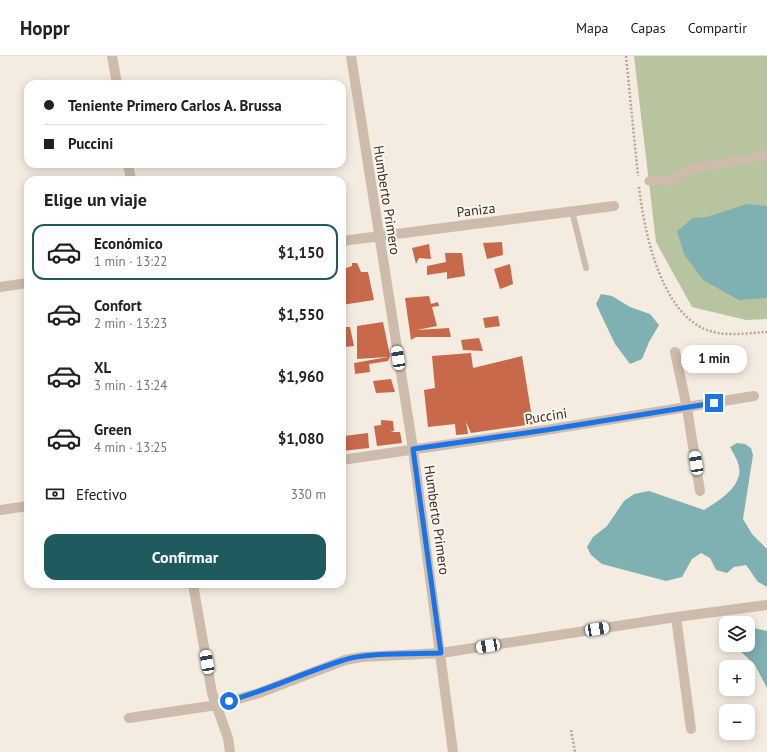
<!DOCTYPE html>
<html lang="es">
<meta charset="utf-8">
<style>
:root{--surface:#fff;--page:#f6f6f6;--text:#222;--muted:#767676;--line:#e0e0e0;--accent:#1f5a5e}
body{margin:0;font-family:"PT Sans",sans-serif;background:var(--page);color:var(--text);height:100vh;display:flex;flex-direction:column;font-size:15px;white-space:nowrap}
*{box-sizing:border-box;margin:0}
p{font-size:13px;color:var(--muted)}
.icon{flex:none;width:22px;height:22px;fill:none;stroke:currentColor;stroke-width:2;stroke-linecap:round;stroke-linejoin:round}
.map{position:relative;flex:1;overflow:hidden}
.details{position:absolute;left:24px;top:120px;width:322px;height:412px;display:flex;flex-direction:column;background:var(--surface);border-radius:12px;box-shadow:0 2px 10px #0003}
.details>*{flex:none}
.guide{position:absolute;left:24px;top:24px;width:322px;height:88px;border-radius:12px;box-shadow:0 2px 10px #0003;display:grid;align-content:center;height:88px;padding:0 20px;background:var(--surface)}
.fabs{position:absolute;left:719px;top:560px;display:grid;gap:8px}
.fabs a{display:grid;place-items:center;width:36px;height:36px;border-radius:8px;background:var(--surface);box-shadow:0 2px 10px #0003;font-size:20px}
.end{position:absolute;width:18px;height:18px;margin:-9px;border:5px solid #1a73e8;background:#fff;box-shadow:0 0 0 2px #fff}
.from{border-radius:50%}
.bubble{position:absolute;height:28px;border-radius:12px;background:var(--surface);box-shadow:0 2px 10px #0003;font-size:13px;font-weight:700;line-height:28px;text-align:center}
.car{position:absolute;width:12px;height:24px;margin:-12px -6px;border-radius:5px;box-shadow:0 0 3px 1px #0007;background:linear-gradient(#fff 24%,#345 0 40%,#fff 0 76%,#345 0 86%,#fff 0)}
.guide b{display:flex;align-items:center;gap:14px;height:38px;font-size:15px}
.guide b+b{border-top:1px solid var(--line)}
.guide i{width:10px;height:10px;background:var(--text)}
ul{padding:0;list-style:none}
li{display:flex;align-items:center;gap:12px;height:56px;margin:0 8px 6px;padding:0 12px;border:2px solid transparent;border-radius:12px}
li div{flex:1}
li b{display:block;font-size:15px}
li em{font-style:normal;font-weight:700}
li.selected{border-color:var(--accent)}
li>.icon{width:36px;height:36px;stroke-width:1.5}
h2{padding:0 20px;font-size:18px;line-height:48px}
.pay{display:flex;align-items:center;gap:10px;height:44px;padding:0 20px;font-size:15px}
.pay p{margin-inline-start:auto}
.action{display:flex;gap:8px;margin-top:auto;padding:8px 20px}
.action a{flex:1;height:46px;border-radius:12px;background:var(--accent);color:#fff;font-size:16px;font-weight:700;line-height:46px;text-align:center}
header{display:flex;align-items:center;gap:24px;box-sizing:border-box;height:56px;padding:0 20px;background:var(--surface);border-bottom:1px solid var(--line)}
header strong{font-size:19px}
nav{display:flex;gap:22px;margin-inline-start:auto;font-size:14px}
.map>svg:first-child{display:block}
</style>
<header>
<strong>Hoppr</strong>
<nav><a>Mapa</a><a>Capas</a><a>Compartir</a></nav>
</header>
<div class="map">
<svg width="767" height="696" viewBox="0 0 767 696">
<rect width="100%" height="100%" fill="#f4ebe1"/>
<path fill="#b8c4a0" d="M634 0H767V263L746 264 692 251 656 186Z"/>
<g fill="#7fb0b2">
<path d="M747 148 767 150V242L739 244 703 224 684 198 677 175 693 162 707 161Z"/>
<path d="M601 238 612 240 630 251 650 258 659 269 649 286 642 303 630 308 615 288 596 248Z"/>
<path d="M737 387 745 388 751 392 753 399 743 463 752 478 767 493V531L758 526 746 509 734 511 727 517 716 514 710 502 701 497 692 503 682 521 666 525 602 508 591 499 587 491 593 481 607 470 624 445 634 438 649 435 704 454C718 446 743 430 739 411 738 404 733 397 730 391Z"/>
<path d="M748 571 767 575V632L755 609 734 589H748Z"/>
</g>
<g fill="#c8694b">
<path d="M502 186 503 199 487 203 483 187Z"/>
<path d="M429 188 431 203 419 202 416 208 412 192Z"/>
<path d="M445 197H462L465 220 447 223V216L427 219V210L446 206Z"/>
<path d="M342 207H345L346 212 352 210V207H357L361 216H368L374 244 342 249Z"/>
<path d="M510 208 513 228 500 233 494 213Z"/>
<path d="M429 240 431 248 438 246 439 250 432 251 437 270 417 274 449 272 451 281H416L411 284 405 242Z"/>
<path d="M498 260 500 270 485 272 483 262Z"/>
<path d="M383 266 390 300 388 305 369 308 370 316 355 318 354 307 388 301 357 303V270Z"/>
<path d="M345 271H350L354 290 345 291 346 296H342V276Z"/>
<path d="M479 282 483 295 463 294 461 284Z"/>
<path d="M471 297 473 312 522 300 533 368 471 377 466 366 468 378 456 379 455 368 428 371 424 334 435 332 432 300Z"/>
<path d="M391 323 395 336 376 337 373 325Z"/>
<path d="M381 364 393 365 394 375 390 376H400L402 387 377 390 374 370 381 369Z"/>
<path d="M342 373 344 380 368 377 369 392 342 395Z"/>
</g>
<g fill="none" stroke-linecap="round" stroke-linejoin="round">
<g stroke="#b9a596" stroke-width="2.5" stroke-dasharray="2 2" stroke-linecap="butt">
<path d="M626 0 638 120"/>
<path d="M639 131C644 174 660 256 707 274 725 281 747 277 767 276"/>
<path d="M571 674 575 696"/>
</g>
<path stroke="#cdbbac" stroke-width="6" d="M572 155 586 212"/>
<path stroke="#cdbbac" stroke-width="9" d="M649 125H668L692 113 767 99"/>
<g stroke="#cdbbac" stroke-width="10">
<path d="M112 0 117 28"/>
<path d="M351 0 413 393 453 696"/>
<path d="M128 108 131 124"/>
<path d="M342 185 614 150"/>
<path d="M0 231 28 227"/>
<path d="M675 296 687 352 700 435"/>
<path d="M342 404 546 374 754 340"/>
<path d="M0 454 28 450"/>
<path d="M193 528 212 637 228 682 230 696"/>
<path d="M676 561 691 673"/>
<path d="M129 662 217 649 259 637 345 604 362 601 441 597 676 561 767 549"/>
</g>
</g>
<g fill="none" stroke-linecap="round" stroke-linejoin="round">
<path stroke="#1a73e8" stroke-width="5" d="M229 645C268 634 305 616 344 604 368 596 414 598 441 597L413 393 546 374 714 347"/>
</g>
<g text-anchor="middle" stroke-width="4" stroke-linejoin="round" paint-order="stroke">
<g font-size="14" fill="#3b302b" stroke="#fbf5ee">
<text transform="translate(387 144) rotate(81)" y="5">Humberto Primero</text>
<text transform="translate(476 154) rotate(-7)" y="5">Paniza</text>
<text transform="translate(546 360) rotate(-9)" y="5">Puccini</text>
<text transform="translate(437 464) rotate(82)" y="5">Humberto Primero</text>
</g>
</g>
</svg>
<div class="fabs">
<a><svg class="icon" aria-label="layers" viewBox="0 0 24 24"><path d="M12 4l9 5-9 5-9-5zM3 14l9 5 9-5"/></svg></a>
<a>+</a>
<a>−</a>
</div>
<i class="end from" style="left:229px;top:645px"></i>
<i class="end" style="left:714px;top:347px"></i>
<div class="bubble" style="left:681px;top:289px;width:66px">1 min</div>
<i class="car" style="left:398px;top:302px;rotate:351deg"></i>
<i class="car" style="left:696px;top:407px;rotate:351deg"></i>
<i class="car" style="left:597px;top:573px;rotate:81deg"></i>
<i class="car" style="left:488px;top:590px;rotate:261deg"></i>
<i class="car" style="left:207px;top:606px;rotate:350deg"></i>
<div class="guide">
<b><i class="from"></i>Teniente Primero Carlos A. Brussa</b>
<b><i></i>Puccini</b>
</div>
<section class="details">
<h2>Elige un viaje</h2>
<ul>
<li class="selected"><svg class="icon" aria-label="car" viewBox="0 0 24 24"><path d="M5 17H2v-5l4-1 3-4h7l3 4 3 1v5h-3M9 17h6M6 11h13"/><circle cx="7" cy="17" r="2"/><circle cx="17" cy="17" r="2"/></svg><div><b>Económico</b><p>1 min · 13:22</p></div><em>$1,150</em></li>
<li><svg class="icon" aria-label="car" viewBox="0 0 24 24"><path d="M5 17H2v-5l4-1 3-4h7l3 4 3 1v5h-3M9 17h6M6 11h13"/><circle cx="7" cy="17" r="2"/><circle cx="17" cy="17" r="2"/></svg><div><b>Confort</b><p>2 min · 13:23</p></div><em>$1,550</em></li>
<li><svg class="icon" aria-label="car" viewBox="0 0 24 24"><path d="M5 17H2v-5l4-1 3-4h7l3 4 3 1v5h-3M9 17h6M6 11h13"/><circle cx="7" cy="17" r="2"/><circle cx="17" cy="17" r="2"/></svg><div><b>XL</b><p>3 min · 13:24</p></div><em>$1,960</em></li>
<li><svg class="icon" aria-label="car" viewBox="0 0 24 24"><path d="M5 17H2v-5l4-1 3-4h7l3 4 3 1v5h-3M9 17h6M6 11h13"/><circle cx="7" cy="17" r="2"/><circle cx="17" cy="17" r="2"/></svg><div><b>Green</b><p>4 min · 13:25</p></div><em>$1,080</em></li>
</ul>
<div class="pay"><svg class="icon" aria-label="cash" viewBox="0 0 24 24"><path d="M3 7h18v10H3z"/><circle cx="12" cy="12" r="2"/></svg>Efectivo<p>330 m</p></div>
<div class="action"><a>Confirmar</a></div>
</section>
</div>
